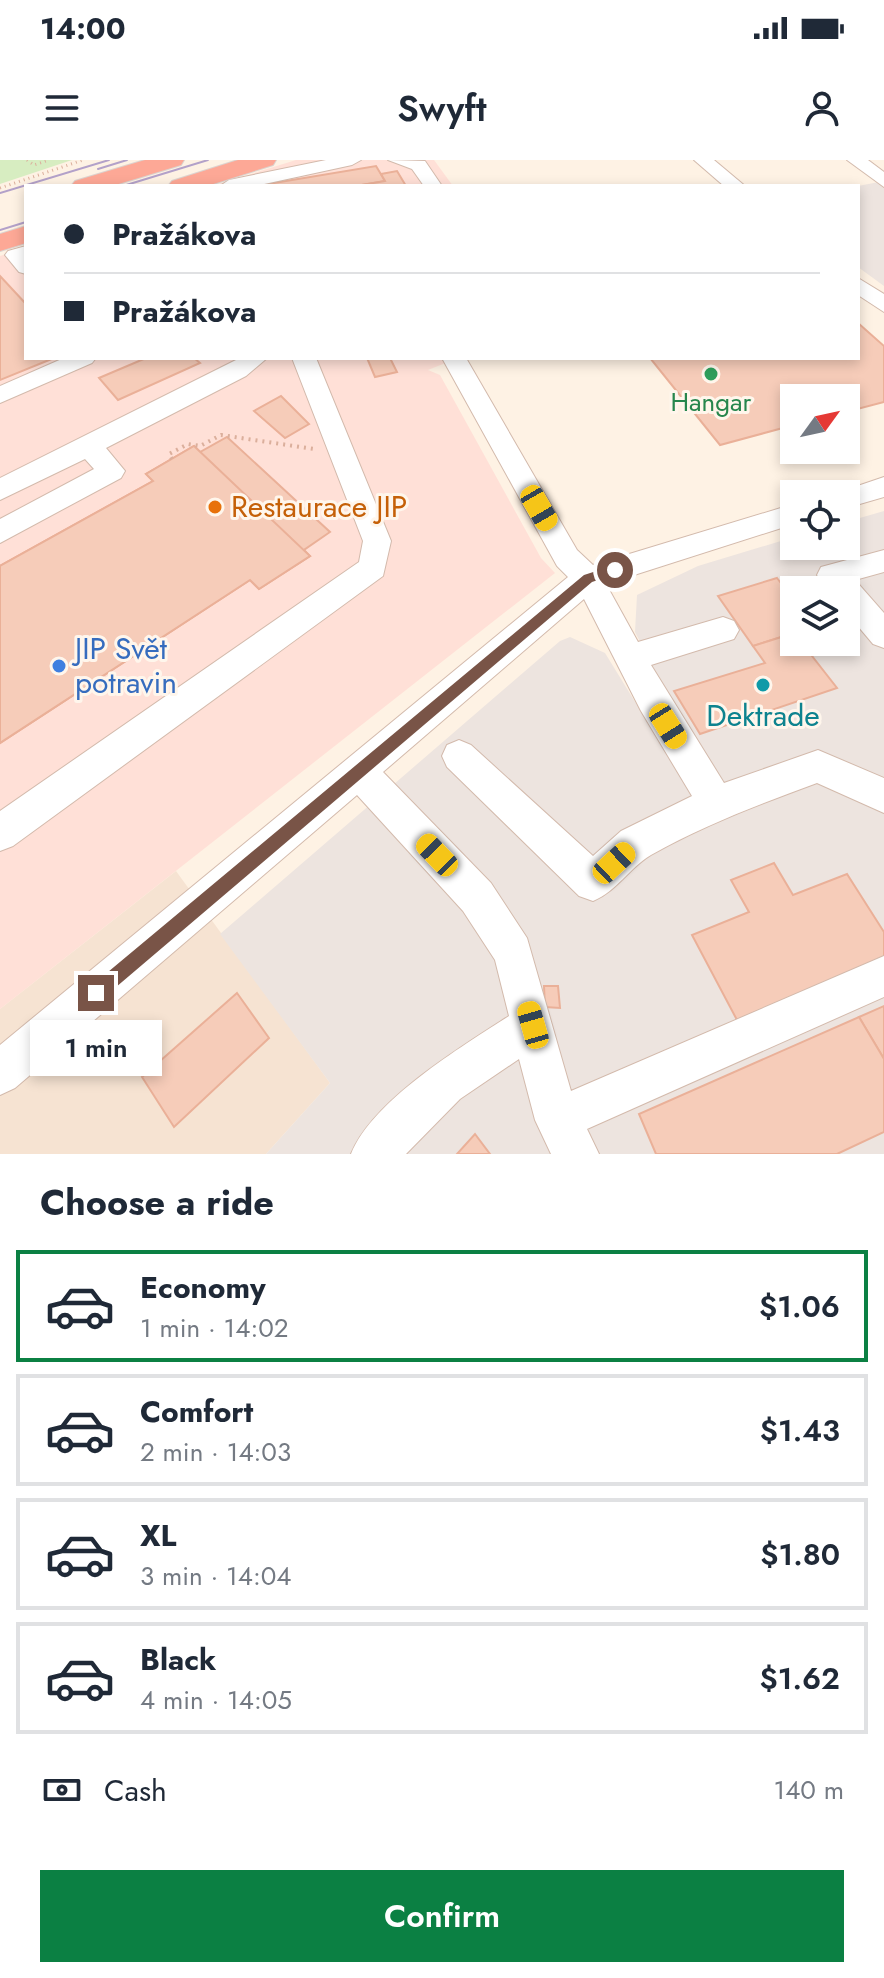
<!DOCTYPE html>
<meta charset="utf-8">
<style>
:root{--surface:#fff;--page:#f2f2f3;--text:#1f2937;--muted:#747a83;--line:#e0e1e3;--accent:#0b8043}
body{margin:0;font-family:Jost,sans-serif;background:var(--page);color:var(--text);height:100vh;display:flex;flex-direction:column;font-size:30px;white-space:nowrap}
*{box-sizing:border-box;margin:0}
p{font-size:26px;color:var(--muted)}
.icon{flex:none;width:44px;height:44px;fill:none;stroke:currentColor;stroke-width:2;stroke-linecap:round;stroke-linejoin:round}
.map{position:relative;height:994px;overflow:hidden}
.drawer{display:flex;flex-direction:column;background:var(--surface);flex:1}
.drawer>*{flex:none}
.guide{position:absolute;left:24px;top:24px;width:836px;height:176px;border-radius:0px;box-shadow:0 4px 12px #0003;display:grid;align-content:center;height:176px;padding:0 40px;background:var(--surface)}
.needle{width:52px;rotate:57deg}
.fabs{position:absolute;left:780px;top:224px;display:grid;gap:16px}
.fabs a{display:grid;place-items:center;width:80px;height:80px;border-radius:0px;background:var(--surface);box-shadow:0 4px 12px #0003;font-size:40px}
.end{position:absolute;width:36px;height:36px;margin:-18px;border:10px solid #795447;background:#fff;box-shadow:0 0 0 4px #fff}
.from{border-radius:50%}
.bubble{position:absolute;height:56px;border-radius:0px;background:var(--surface);box-shadow:0 4px 12px #0003;font-size:26px;font-weight:600;line-height:56px;text-align:center}
.car{position:absolute;width:24px;height:48px;margin:-24px -12px;border-radius:10px;box-shadow:0 0 6px 2px #0007;background:linear-gradient(#f5c518 24%,#345 0 40%,#f5c518 0 76%,#345 0 86%,#f5c518 0)}
.guide b{display:flex;align-items:center;gap:28px;height:76px;font-size:30px}
.guide b+b{border-top:2px solid var(--line)}
.guide i{width:20px;height:20px;background:var(--text)}
ul{padding:0;list-style:none}
li{display:flex;align-items:center;gap:24px;height:112px;margin:0 16px 12px;padding:0 24px;border:4px solid var(--line);border-radius:0px}
li div{flex:1}
li b{display:block;font-size:30px}
li em{font-style:normal;font-weight:600}
li.active{border-color:var(--accent)}
li>.icon{width:72px;height:72px;stroke-width:1.5}
h2{padding:0 40px;font-size:36px;line-height:96px}
.pay{display:flex;align-items:center;gap:20px;height:88px;padding:0 40px;font-size:30px}
.pay p{margin-inline-start:auto}
.primary-button{display:flex;gap:16px;margin-top:auto;padding:16px 40px}
.primary-button a{flex:1;height:92px;border-radius:0px;background:var(--accent);color:#fff;font-size:32px;font-weight:600;line-height:92px;text-align:center}
.status{display:flex;justify-content:space-between;align-items:center;height:56px;padding:0 40px;background:var(--surface);direction:ltr}
.status svg{height:22px;fill:currentColor}
header{display:flex;justify-content:space-between;align-items:center;height:104px;padding:0 40px;background:var(--surface);font-size:36px;font-weight:600}
.map>svg:first-child{display:block}
</style>
<div class="status"><b>14:00</b><svg viewBox="0 0 49 12"><path d="M0 12V9h3v3zM5 12V6h3v6zM10 12V3h3v9zM15 12V0h3v12zM26 1h20v11H26zM47 4h2v5h-2z"/></svg></div>
<header><svg class="icon" aria-label="menu" viewBox="0 0 24 24"><path d="M4 6h16M4 12h16M4 18h16"/></svg>Swyft<svg class="icon" aria-label="person" viewBox="0 0 24 24"><circle cx="12" cy="8" r="4"/><path d="M4 21q1-7 8-7t8 7"/></svg></header>
<div class="map">
<svg width="884" height="994" viewBox="0 0 884 994">
<rect width="100%" height="100%" fill="#fef2e4"/>
<path fill="#f6e3d2" d="M176 711 330 923 266 994H0V849Z"/>
<g fill="#ffe0d7">
<path d="M296 0H434L453 26H212Z"/>
<path d="M26 87V198H458L428 210 440 215 541 398 555 413 0 849V96Z"/>
</g>
<g fill="#ede4df" fill-rule="evenodd">
<path d="M884 21V126L858 107V26Z"/>
<path d="M884 351V994H266L330 923 220 774 560 481 570 477 605 493 637 545 653 541 667 534 635 472 637 435 698 406 794 377V386H846V362ZM794 430H846V482H794Z"/>
</g>
<path fill="#d7edc1" d="M0 0H72L0 24Z"/>
<g fill="#f6ccb9" stroke="#eab098" stroke-width="2">
<path d="M376 6 385 21 356 26H256Z"/>
<path d="M397 11 406 26H356L385 21 381 14Z"/>
<path d="M0 116 26 144V198H54L0 220Z"/>
<path d="M858 163 884 186V242L846 252V238H794V265L720 285 650 198H858Z"/>
<path d="M146 198H194L200 203 118 240 99 218Z"/>
<path d="M367 198H390L397 212 375 217Z"/>
<path d="M281 236 309 264 285 278 254 251Z"/>
<path d="M227 277 330 372 304 390 310 396 259 429 250 420 0 583V406L153 321 146 314 194 286 200 292Z"/>
<path d="M194 286 310 396 259 429 250 420 0 583V406L153 321 146 314Z"/>
<path d="M777 418 794 440V473L753 486 718 436Z"/>
<path d="M794 473V482H801L837 528 700 574 674 531 765 503 753 486Z"/>
<path d="M774 703 793 735 847 714 884 772V797L737 860 692 775 749 752 731 720Z"/>
<path d="M544 826H558L560 848 545 847Z"/>
<path d="M237 833 269 878 174 967 142 917Z"/>
<path d="M884 846V899L859 857Z"/>
<path d="M859 857 884 899V972L837 994H656L639 954Z"/>
<path d="M475 974 490 994H457Z"/>
</g>
<g fill="none" stroke-linecap="round" stroke-linejoin="round">
<defs>
<g id="minor">
<path d="M326 0H361L352 5 255 26H220L229 20Z"/>
<path d="M388 0 425 1 442 26H424L412 9Z"/>
<path d="M694 0H714L745 26H724Z"/>
<path d="M847 0H868L884 12V27Z"/>
<path d="M26 86V114L19 112 5 95 8 91Z"/>
<path d="M858 118 884 134V152L858 135Z"/>
<path d="M64 198H96L92 203 0 243V226Z"/>
<path d="M240 198 266 199 246 216 106 288 125 311 121 318 0 383V359L94 309 85 299 0 340V318Z"/>
<path d="M292 198H316L391 381 383 416 13 686 0 691V651L359 402 363 381Z"/>
<path d="M442 198H466L577 390 593 405 794 344V364L606 424 638 482 723 457 734 461 739 470 734 479 651 505 724 623 818 590 884 618V653L817 623C760 644 704 665 651 695 629 708 617 731 593 741L579 736 447 607 442 596 447 585 459 580 471 585 593 696 621 671 692 636 641 551 584 439 383 612 491 723 527 778 571 931 884 796V837L587 969 599 994H551L535 960 519 899 460 939 406 994H351C373 940 461 887 509 856L495 800 463 751 357 635 15 928 0 935V885L568 417 557 406Z"/>
<path d="M884 317V337L846 348V334H834Z"/>
<path d="M884 390V412L855 420 884 453V488L873 484 846 452V430H827L817 415 821 407Z"/>
</g>
<g id="highway">
<path d="M145 0H184L181 5 112 26H71L75 21Z"/>
<path d="M238 0H276L273 5 207 26H168L172 21Z"/>
<path d="M26 66V83L0 91V74Z"/>
</g>
</defs>
<use href="#minor" stroke="#d3baac" stroke-width="2"/>
<use href="#highway" stroke="#dcd3cf" stroke-width="2"/>
<g stroke="#dbaf9c" stroke-width="3" stroke-dasharray="1 4" stroke-linecap="butt">
<path d="M27 0 34 5 49 0"/>
<path d="M0 28 83 0"/>
</g>
<path stroke="#dbaf9c" stroke-width="4" stroke-dasharray="2 5" stroke-linecap="butt" d="M172 299 169 294 188 284 200 286 221 275 314 289"/>
<use href="#minor" fill="#fff" fill-rule="evenodd"/>
<use href="#highway" fill="#fda896" fill-rule="evenodd"/>
<g stroke="#b3a1c9" stroke-width="2">
<path d="M98 9 127 0"/>
<path d="M123 26 208 0"/>
<path d="M0 33 109 0"/>
<path d="M0 70 26 62"/>
</g>
</g>
<path fill="#795447" d="M615 405 619 407V413L592 422 102 839H90V827L584 415Z"/>
<circle fill="#2e9e5b" stroke="#fff6ec" stroke-width="3" cx="711" cy="214" r="8"/>
<circle fill="#e8710a" stroke="#fff6ec" stroke-width="3" cx="215" cy="347" r="8"/>
<circle fill="#3f7fe0" stroke="#fff6ec" stroke-width="3" cx="59" cy="506" r="8"/>
<circle fill="#0f9aa8" stroke="#fff6ec" stroke-width="3" cx="763" cy="525" r="8"/>
<g text-anchor="middle" stroke-width="6" stroke-linejoin="round" paint-order="stroke">
<g font-size="26" fill="#27864d" stroke="#fff6ec">
<text x="711" y="251">Hangar</text>
</g>
<g font-size="30" fill="#c56008" stroke="#fff6ec" text-anchor="start">
<text x="231" y="357">Restaurace JIP</text>
</g>
<g font-size="30" fill="#366cbe" stroke="#fff6ec" text-anchor="start">
<text x="75" y="499">JIP Svět<tspan x="75" dy="34">potravin</tspan></text>
</g>
<g font-size="30" fill="#0d838f" stroke="#fff6ec">
<text x="763" y="566">Dektrade</text>
</g>
</g>
</svg>
<div class="fabs">
<a><svg class="needle" viewBox="-14 -14 28 28"><path d="M0-13l5 13h-10z" fill="#e53935"/><path d="M0 13l5-13h-10z" fill="#747a83"/></svg></a>
<a><svg class="icon" aria-label="locate" viewBox="0 0 24 24"><circle cx="12" cy="12" r="6"/><path d="M12 2v4M12 18v4M2 12h4M18 12h4"/></svg></a>
<a><svg class="icon" aria-label="layers" viewBox="0 0 24 24"><path d="M12 4l9 5-9 5-9-5zM3 14l9 5 9-5"/></svg></a>
</div>
<i class="end from" style="left:615px;top:410px"></i>
<i class="end" style="left:96px;top:833px"></i>
<div class="bubble" style="left:30px;top:860px;width:132px">1 min</div>
<i class="car" style="left:539px;top:348px;rotate:150deg"></i>
<i class="car" style="left:668px;top:566px;rotate:148deg"></i>
<i class="car" style="left:437px;top:695px;rotate:316deg"></i>
<i class="car" style="left:614px;top:703px;rotate:47deg"></i>
<i class="car" style="left:533px;top:865px;rotate:344deg"></i>
<div class="guide">
<b><i class="from"></i>Pražákova</b>
<b><i></i>Pražákova</b>
</div>
</div>
<section class="drawer">
<h2>Choose a ride</h2>
<ul>
<li class="active"><svg class="icon" aria-label="car" viewBox="0 0 24 24"><path d="M5 17H2v-5l4-1 3-4h7l3 4 3 1v5h-3M9 17h6M6 11h13"/><circle cx="7" cy="17" r="2"/><circle cx="17" cy="17" r="2"/></svg><div><b>Economy</b><p>1 min · 14:02</p></div><em>$1.06</em></li>
<li><svg class="icon" aria-label="car" viewBox="0 0 24 24"><path d="M5 17H2v-5l4-1 3-4h7l3 4 3 1v5h-3M9 17h6M6 11h13"/><circle cx="7" cy="17" r="2"/><circle cx="17" cy="17" r="2"/></svg><div><b>Comfort</b><p>2 min · 14:03</p></div><em>$1.43</em></li>
<li><svg class="icon" aria-label="car" viewBox="0 0 24 24"><path d="M5 17H2v-5l4-1 3-4h7l3 4 3 1v5h-3M9 17h6M6 11h13"/><circle cx="7" cy="17" r="2"/><circle cx="17" cy="17" r="2"/></svg><div><b>XL</b><p>3 min · 14:04</p></div><em>$1.80</em></li>
<li><svg class="icon" aria-label="car" viewBox="0 0 24 24"><path d="M5 17H2v-5l4-1 3-4h7l3 4 3 1v5h-3M9 17h6M6 11h13"/><circle cx="7" cy="17" r="2"/><circle cx="17" cy="17" r="2"/></svg><div><b>Black</b><p>4 min · 14:05</p></div><em>$1.62</em></li>
</ul>
<div class="pay"><svg class="icon" aria-label="cash" viewBox="0 0 24 24"><path d="M3 7h18v10H3z"/><circle cx="12" cy="12" r="2"/></svg>Cash<p>140 m</p></div>
<div class="primary-button"><a>Confirm</a></div>
</section>
